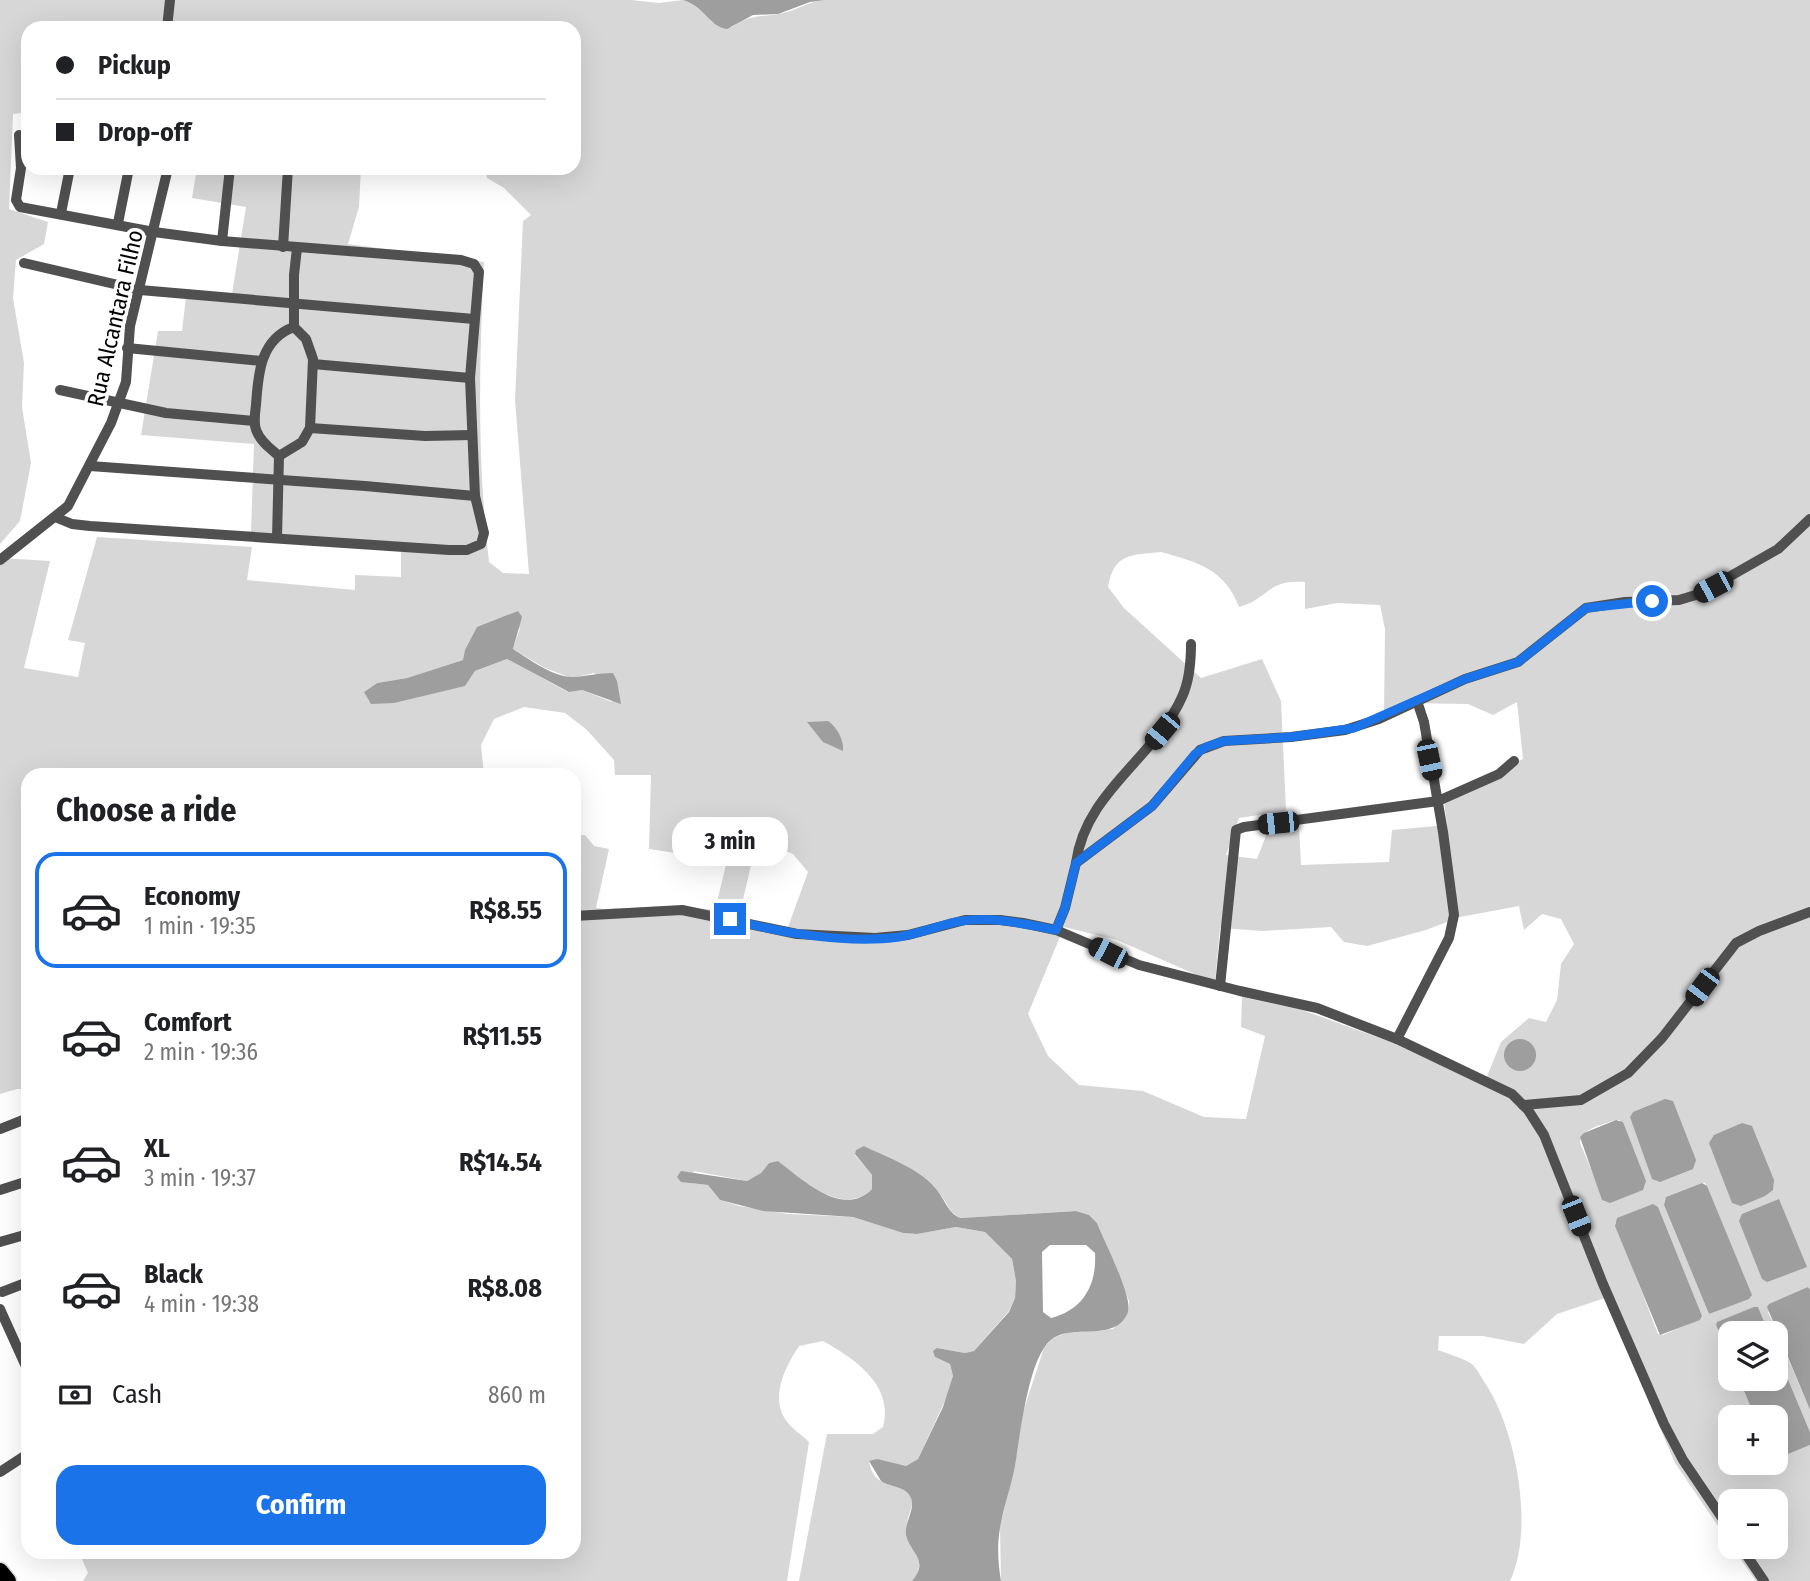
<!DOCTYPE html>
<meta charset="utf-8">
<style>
:root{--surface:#fff;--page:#f2f2f2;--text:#202124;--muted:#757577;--line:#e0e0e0;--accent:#1a73e8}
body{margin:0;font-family:"Fira Sans Condensed",sans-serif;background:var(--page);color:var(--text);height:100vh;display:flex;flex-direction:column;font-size:26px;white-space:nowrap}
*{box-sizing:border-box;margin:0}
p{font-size:23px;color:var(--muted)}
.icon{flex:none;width:38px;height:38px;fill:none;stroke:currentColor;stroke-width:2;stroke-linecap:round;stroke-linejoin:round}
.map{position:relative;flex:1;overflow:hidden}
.panel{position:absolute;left:21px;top:768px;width:560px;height:791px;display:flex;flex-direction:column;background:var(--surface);border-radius:21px;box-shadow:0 7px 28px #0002}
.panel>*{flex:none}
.top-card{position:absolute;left:21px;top:21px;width:560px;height:154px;border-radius:21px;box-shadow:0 7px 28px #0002;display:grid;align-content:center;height:154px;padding:0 35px;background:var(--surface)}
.fabs{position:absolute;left:1718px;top:1321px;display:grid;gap:14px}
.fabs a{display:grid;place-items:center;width:70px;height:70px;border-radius:14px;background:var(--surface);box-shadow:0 7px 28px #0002;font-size:35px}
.end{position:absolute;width:32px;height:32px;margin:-16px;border:9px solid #1a73e8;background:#fff;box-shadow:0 0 0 4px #fff}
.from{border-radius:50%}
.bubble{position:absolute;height:49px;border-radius:21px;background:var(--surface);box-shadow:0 7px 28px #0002;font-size:23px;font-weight:700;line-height:49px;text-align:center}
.car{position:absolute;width:21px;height:42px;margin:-21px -10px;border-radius:9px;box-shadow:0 0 5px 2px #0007;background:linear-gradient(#222 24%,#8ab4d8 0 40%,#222 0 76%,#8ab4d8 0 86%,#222 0)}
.top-card b{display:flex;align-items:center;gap:24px;height:66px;font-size:26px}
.top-card b+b{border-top:2px solid var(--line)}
.top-card i{width:18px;height:18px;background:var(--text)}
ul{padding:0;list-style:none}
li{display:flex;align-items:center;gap:21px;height:116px;margin:0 14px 10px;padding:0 21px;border:4px solid transparent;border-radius:21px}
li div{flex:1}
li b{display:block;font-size:26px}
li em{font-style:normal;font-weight:700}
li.active{border-color:var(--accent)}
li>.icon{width:63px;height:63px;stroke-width:1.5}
h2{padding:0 35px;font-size:32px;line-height:84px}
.pay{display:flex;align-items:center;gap:18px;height:77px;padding:0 35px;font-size:26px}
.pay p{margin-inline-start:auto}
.primary-button{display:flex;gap:14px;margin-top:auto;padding:14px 35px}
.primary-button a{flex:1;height:80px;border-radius:21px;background:var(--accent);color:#fff;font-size:28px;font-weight:700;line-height:80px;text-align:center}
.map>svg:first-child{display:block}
</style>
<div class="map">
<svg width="1810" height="1581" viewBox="0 0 1810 1581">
<rect width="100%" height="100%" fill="#fff"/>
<path fill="#d7d7d7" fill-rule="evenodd" d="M0 0H631L659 3 683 0 700 7 712 22 732 27C756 11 763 19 787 12 801 8 810 1 825 0H1810V1290L1808 1287 1768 1312 1810 1410V1432L1776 1351V1334L1769 1333 1758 1307 1718 1322 1716 1325 1731 1360V1379H1739L1755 1417 1731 1418V1463H1776V1459L1810 1445V1581H1756L1732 1547H1776V1502H1731V1545L1675 1463 1605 1298 1557 1314 1524 1344 1483 1336H1439L1438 1350C1448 1354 1464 1358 1473 1365 1477 1369 1481 1377 1485 1383 1516 1429 1535 1529 1510 1581H1001L1000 1527 1013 1473 1023 1412 1044 1348 1053 1338 1069 1332 1113 1329 1129 1310V1301L1097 1223 1089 1215 1075 1211 962 1218C949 1214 948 1203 940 1194 919 1170 891 1160 864 1146L857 1150 855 1155 872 1175V1189C843 1218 801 1179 778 1161L769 1163 761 1173 747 1181 694 1171 690 1183 708 1185 720 1200 739 1206 788 1214 853 1217 903 1233 917 1234 956 1227 985 1232 1012 1259 1016 1281 1015 1298 1009 1311 974 1351 965 1353 937 1348 935 1357 950 1364 953 1376 949 1392 918 1459 906 1466 869 1461C873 1490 899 1482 909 1493 917 1503 907 1514 907 1525 906 1541 921 1551 919 1566 919 1572 916 1577 912 1581H799L827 1434H873L883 1427C894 1385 855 1359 823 1341L799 1346C786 1366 770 1395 785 1419 790 1427 802 1435 809 1442L787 1581H83L88 1573 79 1552H574V835H585L594 846 609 849 596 908 603 909 677 906 715 910 732 840 701 833 695 856 649 849 651 775H615L614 760 586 729 565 713 524 707 494 719 481 745 484 775H28V1089H17L0 1094V558L50 561 24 668 78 677 85 643 68 640 97 537 252 547 247 580 355 590V575L401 577V543L251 532 254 444 141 435 158 331H182L187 289 232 294 246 207 192 198 197 168H361L359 207 348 244 484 262C479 363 477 462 489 562L503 573 529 574 515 400 523 221 531 215 504 188 487 178 486 168H574V28H28V112L13 114 9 209 48 222 44 244 16 260 13 298 24 363 22 407 31 463 20 521 0 544ZM1161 552C1197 562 1225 569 1239 607 1270 599 1266 579 1305 582V609L1337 603 1380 605 1385 629 1384 714 1408 703 1468 704 1493 715 1517 702 1523 759 1443 794 1447 825 1392 830 1389 862 1301 865 1299 827 1267 833 1257 859 1226 855 1239 818 1286 811 1281 701 1262 659 1201 678 1124 608 1108 587C1114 553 1131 555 1161 552ZM520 628 513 649 543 667 571 678 594 673 612 702 582 690 568 692 507 659 475 671 465 686 428 693 364 692 377 683 407 678 463 660ZM757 839 793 854 808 872 788 927 739 917ZM1519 906 1524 930 1542 914 1561 919 1574 944 1561 964 1557 1000 1546 1022 1529 1018 1501 1042 1484 1084 1399 1045 1302 1010 1242 997 1241 1027 1265 1036 1246 1119 1204 1117 1143 1091 1079 1085 1048 1056 1028 1014 1064 927 1117 940 1215 983 1220 928 1263 931 1331 927 1344 942 1367 946 1426 930 1460 917ZM1615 1120H1620L1605 1202 1580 1143C1581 1128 1603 1125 1615 1120ZM1702 1183H1705L1751 1297 1709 1314 1664 1205 1666 1197ZM1615 1222 1702 1318 1663 1335 1658 1334Z"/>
<g fill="#9e9e9e" fill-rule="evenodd">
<path d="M683 0H825L810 2 778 14 753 15 727 29C708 26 706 7 683 0Z"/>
<path d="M518 611 522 617 513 649C529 659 554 678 574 677 587 676 599 673 613 673L617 681 621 704 582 690 569 692 507 659 475 671 465 686 394 703 371 704 364 692 377 683 407 678 463 660 465 650 477 627Z"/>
<path d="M828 721C837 727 844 740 843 751L823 742 807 722Z"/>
<circle cx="1520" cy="1055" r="16"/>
<path d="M1665 1099 1673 1101 1696 1160 1693 1169 1660 1182 1652 1179 1630 1117 1633 1112Z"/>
<path d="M1616 1120 1623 1122 1646 1181 1643 1190 1610 1203 1602 1200 1580 1137 1584 1133Z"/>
<path d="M1742 1123 1752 1126 1774 1180 1773 1190 1765 1196 1741 1206 1732 1203 1709 1143 1714 1135Z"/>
<path d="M864 1146C888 1158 919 1168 936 1189 945 1199 948 1214 961 1218L1076 1211 1089 1215 1097 1223C1104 1241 1133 1297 1128 1312 1116 1343 1074 1323 1052 1339 1027 1358 1020 1440 1014 1471 1010 1490 1003 1509 1000 1528 997 1545 998 1564 1001 1581H912C930 1560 910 1553 906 1535 904 1522 917 1508 910 1496 905 1486 889 1487 881 1481L869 1461 877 1459 906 1466 918 1459 943 1407 953 1376 950 1364 935 1357 933 1351 937 1348 965 1353 974 1351 1009 1312 1015 1298 1016 1281 1012 1259 985 1232 956 1227 917 1234 903 1233 853 1217 763 1211 720 1200 708 1185 681 1182 677 1177 681 1171 747 1181 761 1173 769 1163 778 1161C802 1179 843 1219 872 1189V1175L855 1154 856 1150ZM1050 1245H1086L1095 1253C1097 1285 1083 1310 1051 1318L1043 1312 1042 1252Z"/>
<path d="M1702 1183 1707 1186 1752 1295 1749 1299 1709 1314 1664 1205 1666 1197Z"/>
<path d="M1779 1199 1807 1267 1767 1282 1762 1279 1739 1221 1742 1214Z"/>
<path d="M1653 1204 1658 1207 1702 1316 1700 1320 1660 1335 1615 1226 1617 1218Z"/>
<path d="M1808 1287 1810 1290V1410L1767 1307 1769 1304Z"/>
<path d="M1754 1307H1758L1769 1333 1731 1334V1360L1716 1325 1717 1322Z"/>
<path d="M1776 1351 1810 1432V1445L1776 1459V1418L1755 1417 1739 1379H1776Z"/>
</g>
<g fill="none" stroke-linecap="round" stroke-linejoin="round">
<defs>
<path id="primary" d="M0 1571 8 1581"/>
</defs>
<use href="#primary" stroke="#dbdbdb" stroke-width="19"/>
<g stroke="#505050" stroke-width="10">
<path d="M167 28 170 0"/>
<path d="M19 135 21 168 16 200 20 207 154 232 222 241 461 260 474 264 479 272 470 378 475 496 484 533 481 544 467 550H449L90 526 72 524 55 517"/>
<path d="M61 213 70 168"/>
<path d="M118 223 129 168"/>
<path d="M222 241 230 168"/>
<path d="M283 247 288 168"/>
<path d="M24 263 140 290 474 319"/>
<path d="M127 348 261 361"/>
<path d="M313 364 470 378"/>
<path d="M60 390 166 413 254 421"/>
<path d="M310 428 425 436 472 435"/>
<path d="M279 456C271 449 261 442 257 432 253 424 255 414 256 405 258 375 260 339 294 327"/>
<path d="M90 466 365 486 475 496"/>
<path d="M277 538 279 456 302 442 310 428 313 359 306 339 294 327V275L297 248"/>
<path d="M0 560 68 506 111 423 126 382 130 326 168 168"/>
<path d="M1076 863C1085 792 1155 758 1182 697 1189 682 1191 661 1191 644"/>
<path d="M574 916 682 910 797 934 875 938 908 935 965 920H1000L1023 923 1056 930 1139 965 1240 991 1317 1008 1397 1039 1512 1094 1528 1110 1544 1135 1603 1284 1664 1424 1683 1460 1731 1531"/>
<path d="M1056 930 1065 908 1076 863 1152 806 1200 750 1224 741 1291 737 1345 730 1379 719 1465 679 1518 662 1586 608 1625 602 1679 600 1699 594 1778 549 1810 519"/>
<path d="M1220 986 1236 830 1244 827 1438 801 1499 774 1514 761"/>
<path d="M1397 1039 1449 938 1454 915 1443 832 1424 722 1417 701"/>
<path d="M1523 1105 1581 1100 1628 1073 1662 1038 1736 943 1759 931 1810 912"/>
<path d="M0 1129 28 1118"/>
<path d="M0 1190 28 1181"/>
<path d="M0 1242 28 1234"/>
<path d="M2 1292 28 1282"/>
<path d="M0 1309 28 1371"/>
<path d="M0 1472 23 1457"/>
<path d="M1741 1547 1764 1581"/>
</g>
<use href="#primary" stroke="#000" stroke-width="16"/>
</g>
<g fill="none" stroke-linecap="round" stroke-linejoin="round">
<path stroke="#1a73e8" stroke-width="9" d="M730 919C779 933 848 944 899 937 918 934 937 926 956 922 989 915 1023 924 1056 930L1065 908 1076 863 1152 806 1195 754 1206 747 1224 741 1291 737 1354 728 1465 679 1518 662 1586 608 1652 601"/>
</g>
<g text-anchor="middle" stroke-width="7" stroke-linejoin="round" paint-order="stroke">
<g font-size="23" fill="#000" stroke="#fff">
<text transform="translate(115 318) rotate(-77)" y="8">Rua Alcantara Filho</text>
</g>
</g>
</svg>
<div class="fabs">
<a><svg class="icon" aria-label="layers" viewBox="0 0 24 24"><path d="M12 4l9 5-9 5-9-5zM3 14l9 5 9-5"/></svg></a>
<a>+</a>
<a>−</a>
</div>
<i class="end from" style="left:1652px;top:601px"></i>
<i class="end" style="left:730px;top:919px"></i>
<div class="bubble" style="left:672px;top:817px;width:116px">3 min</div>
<i class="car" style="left:1713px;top:587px;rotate:242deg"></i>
<i class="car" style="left:1162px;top:731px;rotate:220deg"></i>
<i class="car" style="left:1429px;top:760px;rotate:168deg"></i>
<i class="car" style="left:1278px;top:823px;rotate:264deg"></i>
<i class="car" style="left:1108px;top:953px;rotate:297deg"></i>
<i class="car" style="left:1702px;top:987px;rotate:217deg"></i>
<i class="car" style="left:1576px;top:1216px;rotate:158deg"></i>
<div class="top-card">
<b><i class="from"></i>Pickup</b>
<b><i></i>Drop-off</b>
</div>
<section class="panel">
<h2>Choose a ride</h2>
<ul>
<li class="active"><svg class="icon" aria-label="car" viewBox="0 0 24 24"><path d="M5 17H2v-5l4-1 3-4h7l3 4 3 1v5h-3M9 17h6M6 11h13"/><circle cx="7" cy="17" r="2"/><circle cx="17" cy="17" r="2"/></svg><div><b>Economy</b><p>1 min · 19:35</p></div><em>R$8.55</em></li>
<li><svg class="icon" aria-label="car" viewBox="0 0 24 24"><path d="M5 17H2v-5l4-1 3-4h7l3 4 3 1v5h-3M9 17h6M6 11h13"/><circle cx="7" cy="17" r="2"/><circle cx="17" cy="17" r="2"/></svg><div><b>Comfort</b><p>2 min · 19:36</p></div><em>R$11.55</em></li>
<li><svg class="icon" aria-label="car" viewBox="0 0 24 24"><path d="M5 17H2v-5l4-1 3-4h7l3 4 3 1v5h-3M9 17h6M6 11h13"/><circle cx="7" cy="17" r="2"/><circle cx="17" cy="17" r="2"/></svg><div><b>XL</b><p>3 min · 19:37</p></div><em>R$14.54</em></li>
<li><svg class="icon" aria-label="car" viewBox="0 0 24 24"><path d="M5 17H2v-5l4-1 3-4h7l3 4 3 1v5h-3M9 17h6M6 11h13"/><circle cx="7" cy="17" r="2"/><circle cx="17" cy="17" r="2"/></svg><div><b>Black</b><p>4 min · 19:38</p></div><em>R$8.08</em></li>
</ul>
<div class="pay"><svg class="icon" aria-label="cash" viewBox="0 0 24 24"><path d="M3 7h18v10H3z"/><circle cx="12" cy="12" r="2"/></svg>Cash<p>860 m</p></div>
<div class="primary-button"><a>Confirm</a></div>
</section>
</div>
